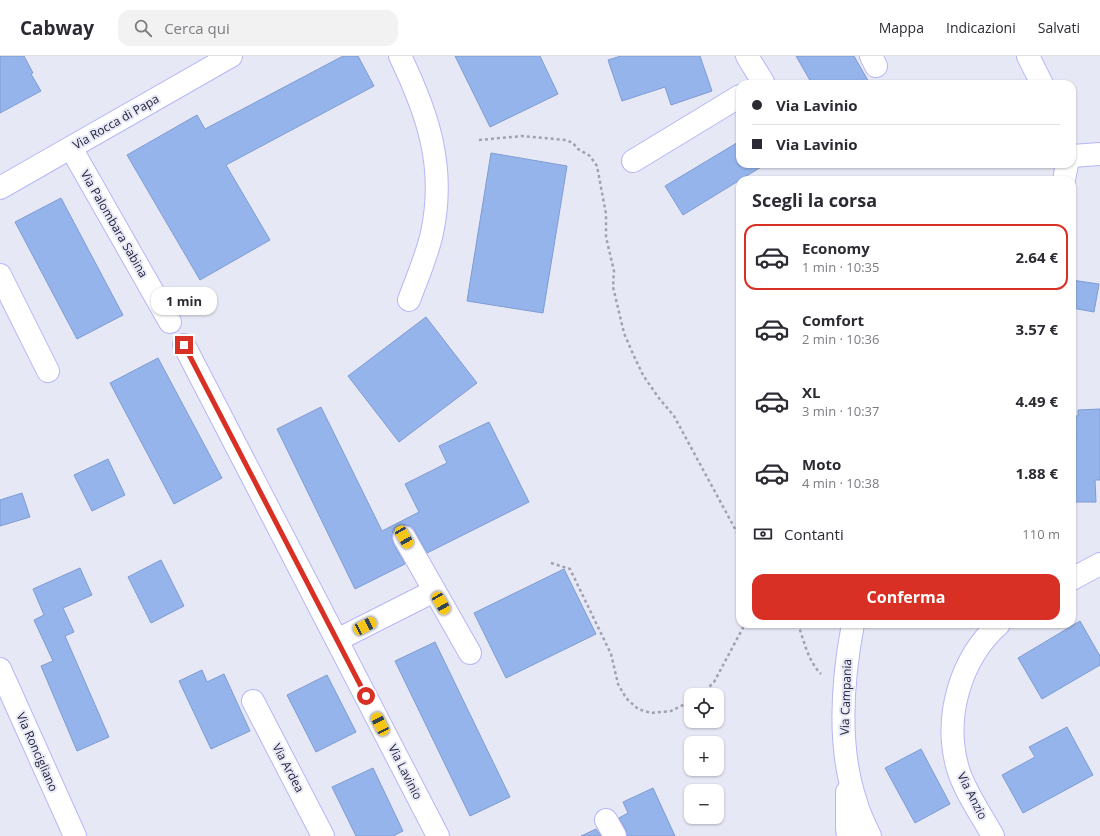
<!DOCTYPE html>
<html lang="it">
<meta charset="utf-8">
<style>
:root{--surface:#fff;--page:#f2f2f3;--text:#2b2b33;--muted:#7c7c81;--line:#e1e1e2;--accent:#d93025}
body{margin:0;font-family:"Open Sans",sans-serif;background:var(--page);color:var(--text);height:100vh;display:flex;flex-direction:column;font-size:15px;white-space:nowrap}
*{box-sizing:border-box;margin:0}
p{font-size:13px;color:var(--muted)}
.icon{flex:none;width:22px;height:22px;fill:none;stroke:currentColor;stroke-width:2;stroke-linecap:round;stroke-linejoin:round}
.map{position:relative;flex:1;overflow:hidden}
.panel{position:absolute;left:736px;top:120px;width:340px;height:452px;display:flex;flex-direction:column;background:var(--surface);border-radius:12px;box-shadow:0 1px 3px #0004}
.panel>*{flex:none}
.hud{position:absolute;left:736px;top:24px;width:340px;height:88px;border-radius:12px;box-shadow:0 1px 3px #0004;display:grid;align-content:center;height:88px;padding:0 16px;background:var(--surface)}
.buttons{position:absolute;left:684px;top:632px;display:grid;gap:8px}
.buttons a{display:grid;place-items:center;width:40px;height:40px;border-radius:8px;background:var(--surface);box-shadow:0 1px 3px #0004;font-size:20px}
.end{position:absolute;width:18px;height:18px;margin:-9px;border:5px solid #d93025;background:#fff;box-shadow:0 0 0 2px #fff}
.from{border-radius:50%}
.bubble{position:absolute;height:28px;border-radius:12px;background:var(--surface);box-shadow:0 1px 3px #0004;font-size:13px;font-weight:700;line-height:28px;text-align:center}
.car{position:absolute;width:12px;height:24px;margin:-12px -6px;border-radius:5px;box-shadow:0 0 3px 1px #0007;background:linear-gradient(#f5c518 24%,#345 0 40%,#f5c518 0 76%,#345 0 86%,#f5c518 0)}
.hud b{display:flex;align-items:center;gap:14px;height:38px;font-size:15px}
.hud b+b{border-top:1px solid var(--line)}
.hud i{width:10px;height:10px;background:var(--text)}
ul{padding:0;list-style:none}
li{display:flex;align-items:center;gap:12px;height:66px;margin:0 8px 6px;padding:0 8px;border:2px solid transparent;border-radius:12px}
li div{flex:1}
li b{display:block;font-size:15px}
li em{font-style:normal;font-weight:700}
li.active{border-color:var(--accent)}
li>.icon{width:36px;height:36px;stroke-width:1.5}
h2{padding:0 16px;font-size:18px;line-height:48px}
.pay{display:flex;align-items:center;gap:10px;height:44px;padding:0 16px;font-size:15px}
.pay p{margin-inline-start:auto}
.action{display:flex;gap:8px;margin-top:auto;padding:8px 16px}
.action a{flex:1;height:46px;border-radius:12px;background:var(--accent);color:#fff;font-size:16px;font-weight:700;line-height:46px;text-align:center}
header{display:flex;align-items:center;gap:24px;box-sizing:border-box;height:56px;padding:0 20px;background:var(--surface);border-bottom:1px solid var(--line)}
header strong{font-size:19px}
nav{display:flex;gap:22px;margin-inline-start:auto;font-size:14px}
.search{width:280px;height:36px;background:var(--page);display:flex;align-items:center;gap:10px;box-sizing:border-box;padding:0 14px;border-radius:12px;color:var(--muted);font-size:15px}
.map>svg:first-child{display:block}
</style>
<header>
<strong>Cabway</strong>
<div class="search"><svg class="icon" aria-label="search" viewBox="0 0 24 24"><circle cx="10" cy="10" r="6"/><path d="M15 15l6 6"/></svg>Cerca qui</div>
<nav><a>Mappa</a><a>Indicazioni</a><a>Salvati</a></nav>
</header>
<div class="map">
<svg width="1100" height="780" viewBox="0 0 1100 780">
<rect width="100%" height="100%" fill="#e7e8f5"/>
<g fill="#95b4ec" stroke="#7e9cd3">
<path d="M0 0H24L33 17 31 18 41 35 0 57Z"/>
<path d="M343 0H358L374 30 226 109 270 184 200 224 127 99 197 59 205 73Z"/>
<path d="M455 0H540L558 38 490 71Z"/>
<path d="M621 0H700L712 35 671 49 665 31 622 45 608 4Z"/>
<path d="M796 0H854L870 28H812Z"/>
<path d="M740 85V108H766L683 159 665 130Z"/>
<path d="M491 97 567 110 543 257 467 245Z"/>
<path d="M61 142 123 259 77 283 15 166Z"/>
<path d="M1072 224 1099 228 1094 256 1072 252Z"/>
<path d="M426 261 477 327 399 386 348 320Z"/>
<path d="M158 302 222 422 174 448 110 327Z"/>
<path d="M321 351 382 475 419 456 405 428 447 407 439 390 489 366 529 446 427 497 415 475 411 470 404 469 398 470 393 474 392 481 393 487 405 508 355 533 277 373Z"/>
<path d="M1100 353V424H1095L1096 446H1072V382H1076L1075 360H1078V354Z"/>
<path d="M108 403 125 439 92 455 74 419Z"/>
<path d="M22 437 30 461 0 470V444Z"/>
<path d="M161 504 184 550 151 567 128 521Z"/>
<path d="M80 512 92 539 63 552 74 576 65 580 109 681 77 695 41 610 53 605 34 564 44 559 33 533Z"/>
<path d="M564 513 596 578 506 622 474 557Z"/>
<path d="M1080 565 1100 600V609L1042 643 1018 602Z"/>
<path d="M435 586 510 741 470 760 395 605Z"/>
<path d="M202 614 207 626 224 618 250 675 211 693 179 625Z"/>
<path d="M327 619 356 676 316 696 287 639Z"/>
<path d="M1067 671 1093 719 1023 757 1002 719 1035 701 1029 691Z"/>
<path d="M921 693 950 748 915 767 885 712Z"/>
<path d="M373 712 403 775 393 780H356L332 731Z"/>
<path d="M653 732 675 780H627L626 774 619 762 628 757 623 746Z"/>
<path d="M596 773 601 780H581Z"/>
</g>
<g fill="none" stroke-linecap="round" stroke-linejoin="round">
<defs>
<g id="minor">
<path d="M400 0C428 58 446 111 432 177 427 200 417 222 409 244"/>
<path d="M747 0 763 26 759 28"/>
<path d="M871 0 876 10"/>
<path d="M1028 0 1042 28"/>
<path d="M71 92 170 266"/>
<path d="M1072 100 1100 98"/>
<path d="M633 105 740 40"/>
<path d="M1064 124 1067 108"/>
<path d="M0 132 231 0"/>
<path d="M0 219 48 315"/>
<path d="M184 289 438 780"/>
<path d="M404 481 470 597"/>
<path d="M1072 523 1100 508"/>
<path d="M853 568C842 626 837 690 856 746 859 758 865 769 870 780"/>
<path d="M337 584 434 535"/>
<path d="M0 613 75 780"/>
<path d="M253 645 323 780"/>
<path d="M847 736V772L848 780"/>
<path d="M606 764 615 780"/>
<path d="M993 780C982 760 964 734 958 713 943 662 960 603 999 568"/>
</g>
</defs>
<use href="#minor" stroke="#b5b7f6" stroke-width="24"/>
<g stroke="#a0a1b2" stroke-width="2.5" stroke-dasharray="3 3" stroke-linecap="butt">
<path d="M479 84 522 80 566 84 573 87 578 93 590 100 597 110 606 158V181L614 215 613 231 624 277 633 298 643 319 658 341 674 360 740 482"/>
<path d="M551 507 570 513 611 598 618 628 626 642 638 653 651 657 671 655 691 645"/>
<path d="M798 568C804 585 808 605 821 618"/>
<path d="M701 639 714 626 745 568"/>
</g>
<use href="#minor" stroke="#fff" stroke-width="22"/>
</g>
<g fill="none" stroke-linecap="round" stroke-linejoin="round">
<path stroke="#d93025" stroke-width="5" d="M184 289 366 640"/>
</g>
<g text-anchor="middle" stroke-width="4" stroke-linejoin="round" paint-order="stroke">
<g font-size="12" fill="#23233b" stroke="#e7e8f5">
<text transform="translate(116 66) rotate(-30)" y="4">Via Rocca di Papa</text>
<text transform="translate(114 168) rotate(60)" y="4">Via Palombara Sabina</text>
<text transform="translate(846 641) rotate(-88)" y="4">Via Campania</text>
<text transform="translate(37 696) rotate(66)" y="4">Via Roncigliano</text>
<text transform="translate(288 712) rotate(62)" y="4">Via Ardea</text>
<text transform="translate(405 716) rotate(63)" y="4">Via Lavinio</text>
<text transform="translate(972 740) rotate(63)" y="4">Via Anzio</text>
</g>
</g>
</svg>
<div class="buttons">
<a><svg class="icon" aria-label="locate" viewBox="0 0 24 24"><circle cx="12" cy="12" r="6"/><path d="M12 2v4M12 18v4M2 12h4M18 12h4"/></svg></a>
<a>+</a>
<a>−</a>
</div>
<i class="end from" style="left:366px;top:640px"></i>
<i class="end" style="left:184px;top:289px"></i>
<div class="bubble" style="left:151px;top:231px;width:66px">1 min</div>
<i class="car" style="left:404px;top:481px;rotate:150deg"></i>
<i class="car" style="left:441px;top:547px;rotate:150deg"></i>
<i class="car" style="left:365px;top:570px;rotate:63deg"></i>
<i class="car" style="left:380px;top:668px;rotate:333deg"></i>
<div class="hud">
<b><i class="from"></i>Via Lavinio</b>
<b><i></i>Via Lavinio</b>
</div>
<section class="panel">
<h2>Scegli la corsa</h2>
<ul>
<li class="active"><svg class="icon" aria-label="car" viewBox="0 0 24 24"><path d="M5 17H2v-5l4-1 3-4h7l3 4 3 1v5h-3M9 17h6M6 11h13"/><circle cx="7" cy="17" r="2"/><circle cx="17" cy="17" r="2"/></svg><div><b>Economy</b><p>1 min · 10:35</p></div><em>2.64 €</em></li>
<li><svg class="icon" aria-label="car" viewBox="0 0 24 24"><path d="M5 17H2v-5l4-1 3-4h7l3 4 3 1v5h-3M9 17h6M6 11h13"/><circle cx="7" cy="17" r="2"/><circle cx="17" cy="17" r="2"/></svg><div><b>Comfort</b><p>2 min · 10:36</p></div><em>3.57 €</em></li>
<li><svg class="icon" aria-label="car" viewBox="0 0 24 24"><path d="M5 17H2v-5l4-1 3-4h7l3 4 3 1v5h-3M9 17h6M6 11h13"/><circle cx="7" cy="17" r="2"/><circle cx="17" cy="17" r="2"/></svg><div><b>XL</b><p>3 min · 10:37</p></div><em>4.49 €</em></li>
<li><svg class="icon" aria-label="car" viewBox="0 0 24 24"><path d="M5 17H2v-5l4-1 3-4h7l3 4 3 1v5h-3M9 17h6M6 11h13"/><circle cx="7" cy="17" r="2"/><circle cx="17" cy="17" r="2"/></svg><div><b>Moto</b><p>4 min · 10:38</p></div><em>1.88 €</em></li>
</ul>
<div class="pay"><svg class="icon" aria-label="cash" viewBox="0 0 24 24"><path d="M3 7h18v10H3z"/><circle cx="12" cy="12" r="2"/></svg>Contanti<p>110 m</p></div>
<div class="action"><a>Conferma</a></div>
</section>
</div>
